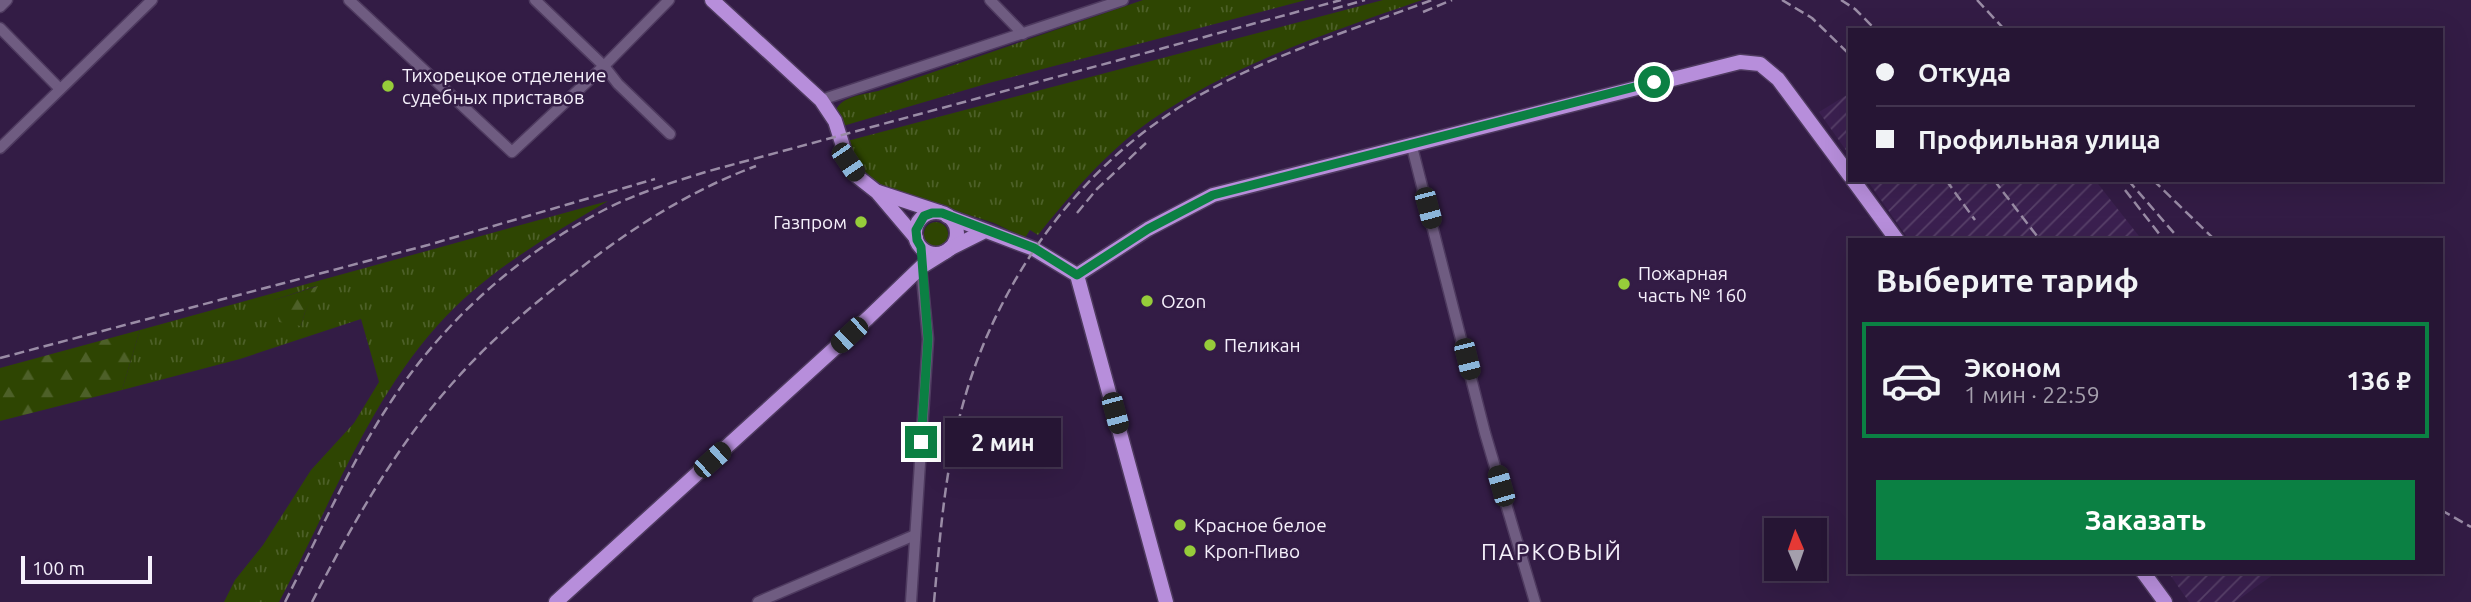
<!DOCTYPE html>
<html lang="ru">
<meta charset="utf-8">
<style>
:root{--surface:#261534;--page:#2e1e3c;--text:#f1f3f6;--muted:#a49fac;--line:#42344f;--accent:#0b8043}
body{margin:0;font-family:Ubuntu,sans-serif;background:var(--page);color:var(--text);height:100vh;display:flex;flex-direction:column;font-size:26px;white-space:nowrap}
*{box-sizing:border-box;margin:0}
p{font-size:23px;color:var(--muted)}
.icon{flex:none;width:38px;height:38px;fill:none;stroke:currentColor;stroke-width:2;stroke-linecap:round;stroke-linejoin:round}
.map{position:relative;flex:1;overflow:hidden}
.side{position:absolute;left:1848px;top:238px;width:595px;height:336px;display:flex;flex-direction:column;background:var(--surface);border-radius:0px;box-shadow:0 7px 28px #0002,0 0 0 2px var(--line)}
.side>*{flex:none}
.banner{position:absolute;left:1848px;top:28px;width:595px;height:154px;border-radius:0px;box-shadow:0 7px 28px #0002,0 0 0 2px var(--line);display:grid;align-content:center;height:154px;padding:0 28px;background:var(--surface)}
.needle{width:46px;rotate:358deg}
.fabs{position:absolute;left:1764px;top:518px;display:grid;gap:14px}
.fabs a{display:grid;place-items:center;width:63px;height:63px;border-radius:0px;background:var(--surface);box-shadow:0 7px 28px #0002,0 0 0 2px var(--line);font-size:35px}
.scale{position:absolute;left:21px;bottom:18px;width:131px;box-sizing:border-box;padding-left:7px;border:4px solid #f6f1fc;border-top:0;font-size:19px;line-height:24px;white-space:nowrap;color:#f6f1fc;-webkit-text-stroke:5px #331c45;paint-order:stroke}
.end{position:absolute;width:32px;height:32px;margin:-16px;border:9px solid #0b8043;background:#fff;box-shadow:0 0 0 4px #fff}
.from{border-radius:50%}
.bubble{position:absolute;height:49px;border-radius:0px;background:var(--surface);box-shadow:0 7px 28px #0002,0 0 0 2px var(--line);font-size:23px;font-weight:700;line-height:49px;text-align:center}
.car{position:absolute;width:21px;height:42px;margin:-21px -10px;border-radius:9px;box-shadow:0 0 5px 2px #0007;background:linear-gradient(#222 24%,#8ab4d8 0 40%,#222 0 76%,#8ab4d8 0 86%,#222 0)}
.banner b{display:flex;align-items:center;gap:24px;height:66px;font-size:26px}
.banner b+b{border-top:2px solid var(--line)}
.banner i{width:18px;height:18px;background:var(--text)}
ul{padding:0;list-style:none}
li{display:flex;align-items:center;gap:21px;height:116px;margin:0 14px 10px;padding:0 14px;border:4px solid var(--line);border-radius:0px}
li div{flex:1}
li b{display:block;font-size:26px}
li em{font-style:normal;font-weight:700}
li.active{border-color:var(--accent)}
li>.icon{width:63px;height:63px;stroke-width:1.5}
h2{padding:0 28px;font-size:32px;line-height:84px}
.cta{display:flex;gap:14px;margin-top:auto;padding:14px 28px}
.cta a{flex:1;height:80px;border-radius:0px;background:var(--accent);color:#fff;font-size:28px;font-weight:700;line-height:80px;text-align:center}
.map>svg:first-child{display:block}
</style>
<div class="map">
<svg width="2471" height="602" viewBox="0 0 2471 602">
<defs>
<pattern id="industrial-furrows" width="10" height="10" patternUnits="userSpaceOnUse" patternTransform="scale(1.75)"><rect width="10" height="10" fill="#3b2050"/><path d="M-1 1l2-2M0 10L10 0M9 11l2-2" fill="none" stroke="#58416a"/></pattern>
<pattern id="grass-tufts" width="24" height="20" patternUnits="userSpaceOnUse" patternTransform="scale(1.75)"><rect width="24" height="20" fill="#2e4502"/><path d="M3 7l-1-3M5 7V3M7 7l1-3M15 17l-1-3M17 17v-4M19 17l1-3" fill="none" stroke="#4d6028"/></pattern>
<pattern id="forest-firs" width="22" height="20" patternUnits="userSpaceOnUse" patternTransform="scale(1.75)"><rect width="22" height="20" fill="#2e4502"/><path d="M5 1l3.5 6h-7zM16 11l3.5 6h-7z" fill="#4d6028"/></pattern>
</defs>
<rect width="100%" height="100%" fill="#331c45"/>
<g fill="url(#industrial-furrows)">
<path d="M1850 93V156L1819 112Z"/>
<path d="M1867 180H2095L2142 240H1909Z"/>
<path d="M2168 572H2277L2235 602H2189Z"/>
</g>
<g fill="url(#grass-tufts)" fill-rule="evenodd">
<path d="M1143 0H1306L989 83 843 126 836 110C842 96 865 94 878 91Z"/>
<path d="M1383 0H1422C1328 33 1232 64 1150 121 1106 152 1071 194 1038 235L1030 230 1025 238 994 223 906 195 875 182 853 160 847 141Z"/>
<path d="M608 201C547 237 485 272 437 326 366 406 329 509 279 602H224L235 580 263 545 311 470 354 423 379 382 361 319 240 359 122 390 140 330ZM316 286 305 312 301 326 274 300Z"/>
<circle cx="936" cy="234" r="12"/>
</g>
<g fill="url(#forest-firs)">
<path d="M318 286 305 312 301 326 279 322 274 300Z"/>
<path d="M140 330 122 390 0 421V368Z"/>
</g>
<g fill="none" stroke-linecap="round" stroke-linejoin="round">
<defs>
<g id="minor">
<path d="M349 0 512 152 604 66 669 0"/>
<path d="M535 0 604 66 618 84 670 134"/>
<path d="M990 0 1023 34"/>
<path d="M0 7 7 0"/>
<path d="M0 28 60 89"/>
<path d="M821 100 1123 0"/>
<path d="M1411 143 1485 433 1535 602"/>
<path d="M0 148 152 0"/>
<path d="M758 602 915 535"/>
<path d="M911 602 928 339 921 267"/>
</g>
<g id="major">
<path d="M712 0 821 100 835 121 848 162 858 177 877 192 916 238"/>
<path d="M1853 180 1897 240"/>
<path d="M878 192 939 212"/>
<circle cx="936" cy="233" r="21"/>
<path d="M947 216 1034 249 1077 275"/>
<path d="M949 249 985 231"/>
<path d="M1077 275 1148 229 1213 195 1740 62 1760 64 1778 79 1850 176"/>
<path d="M1077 275 1166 602"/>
<path d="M2143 572 2165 602"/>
<path d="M556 602 868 318 921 267 945 252"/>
</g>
</defs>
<use href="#minor" stroke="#4e3a5f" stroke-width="13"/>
<use href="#major" stroke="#4e3a5f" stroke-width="17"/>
<use href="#minor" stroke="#6f5c81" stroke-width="10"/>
<use href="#major" stroke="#b78edb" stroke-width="14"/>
<g stroke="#9a8ca6" stroke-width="2.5" stroke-dasharray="10 5" stroke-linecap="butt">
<path d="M1782 0 1812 18 1850 55"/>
<path d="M1841 0 1855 9 1876 30"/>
<path d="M1977 0 2005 30"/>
<path d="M1333 9 1365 0"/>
<path d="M1423 12 1452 0"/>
<path d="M1946 180 1975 220"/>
<path d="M1994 180 2040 240"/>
<path d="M2128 180 2180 240"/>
<path d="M2153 180 2215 240"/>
<path d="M2125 190 2164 240"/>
<path d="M1077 213 1097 189 1146 143"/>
<path d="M0 358 428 245 655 179"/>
<path d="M2441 510 2471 527"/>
<path d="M285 602C319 535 350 463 392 400 445 320 519 254 604 210 637 193 673 182 709 171L1341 0"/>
<path d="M312 602C353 523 398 442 459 376 496 335 538 300 582 267 636 225 692 190 756 166"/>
<path d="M934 602C940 536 945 468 963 404 997 280 1081 164 1193 99 1267 56 1352 30 1432 0"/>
</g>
</g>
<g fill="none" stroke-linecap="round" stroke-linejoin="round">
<path stroke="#0b8043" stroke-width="9" d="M921 442 928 339 921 247 917 240 916 230 924 216 932 213H942L1034 248 1077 275 1148 229 1213 195 1654 82"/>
</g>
<g fill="#96cc3a" stroke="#331c45" stroke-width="2.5">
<circle cx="388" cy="86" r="7"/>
<circle cx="861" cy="222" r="7"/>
<circle cx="1624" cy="284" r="7"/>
<circle cx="1147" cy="301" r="7"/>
<circle cx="1210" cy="345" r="7"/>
<circle cx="1180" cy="525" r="7"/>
<circle cx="1190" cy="551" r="7"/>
</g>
<g text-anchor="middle" stroke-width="5" stroke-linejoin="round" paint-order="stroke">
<g font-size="19" fill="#f6f1fc" stroke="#331c45" text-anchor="start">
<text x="402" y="82">Тихорецкое отделение<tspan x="402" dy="22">судебных приставов</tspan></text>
<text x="847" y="229" text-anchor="end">Газпром</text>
<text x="1638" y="280">Пожарная<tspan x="1638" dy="22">часть № 160</tspan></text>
<text x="1161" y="308">Ozon</text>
<text x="1224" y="352">Пеликан</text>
<text x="1194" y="532">Красное белое</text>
<text x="1204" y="558">Кроп-Пиво</text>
</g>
<g font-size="23" letter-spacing="2" fill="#f6f1fc" stroke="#331c45">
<text x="1552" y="560">ПАРКОВЫЙ</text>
</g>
</g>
</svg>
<div class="fabs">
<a><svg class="needle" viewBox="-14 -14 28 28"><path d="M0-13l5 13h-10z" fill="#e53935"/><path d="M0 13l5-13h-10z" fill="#a49fac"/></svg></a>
</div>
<div class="scale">100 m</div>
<i class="end from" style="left:1654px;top:82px"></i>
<i class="end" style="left:921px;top:442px"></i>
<div class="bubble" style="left:945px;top:418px;width:116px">2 мин</div>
<i class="car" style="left:848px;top:162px;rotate:146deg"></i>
<i class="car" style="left:1428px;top:208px;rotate:165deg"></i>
<i class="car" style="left:849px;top:335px;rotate:227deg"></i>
<i class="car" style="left:1467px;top:359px;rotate:166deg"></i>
<i class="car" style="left:1115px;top:413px;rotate:165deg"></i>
<i class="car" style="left:712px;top:460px;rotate:48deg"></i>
<i class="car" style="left:1501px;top:486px;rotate:344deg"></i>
<div class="banner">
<b><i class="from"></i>Откуда</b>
<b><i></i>Профильная улица</b>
</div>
<section class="side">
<h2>Выберите тариф</h2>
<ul>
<li class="active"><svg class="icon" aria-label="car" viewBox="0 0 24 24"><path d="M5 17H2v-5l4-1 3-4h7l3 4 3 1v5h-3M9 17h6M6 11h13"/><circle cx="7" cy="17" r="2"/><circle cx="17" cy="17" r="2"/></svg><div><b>Эконом</b><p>1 мин · 22:59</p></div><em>136 ₽</em></li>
</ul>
<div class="cta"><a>Заказать</a></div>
</section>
</div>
